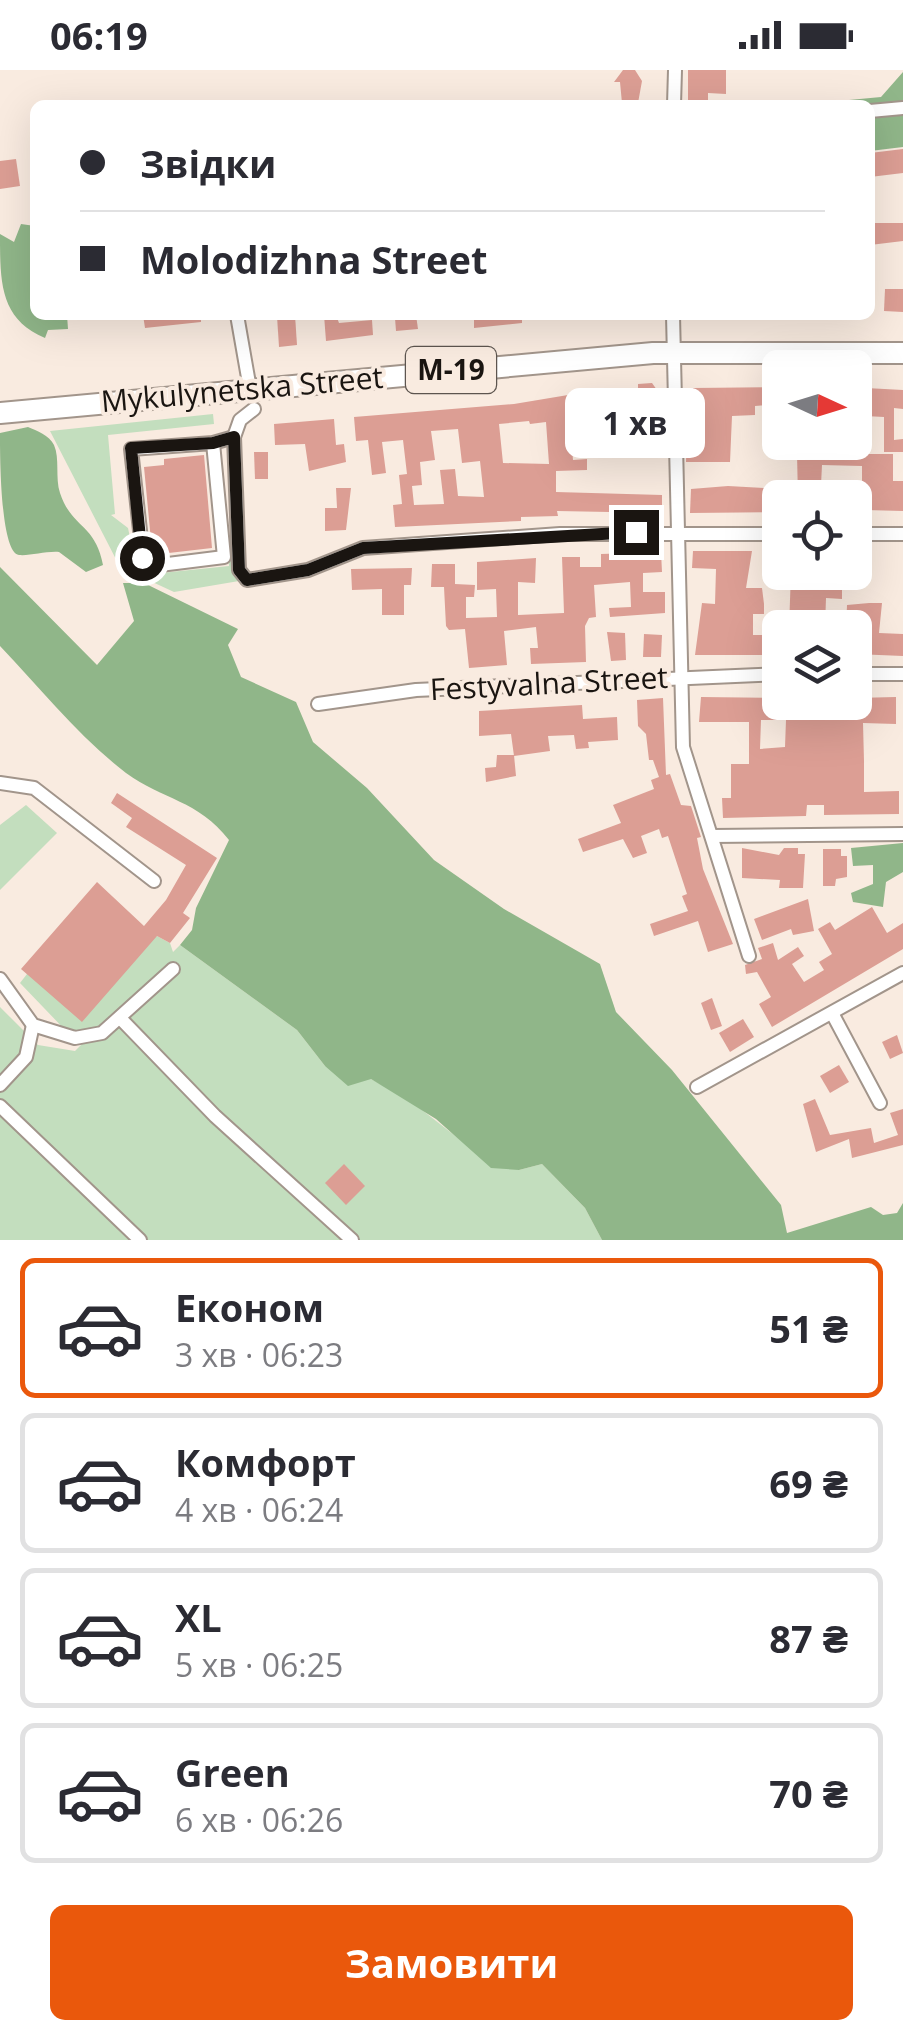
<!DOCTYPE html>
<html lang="uk">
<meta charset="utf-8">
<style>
:root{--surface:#fff;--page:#f2f2f3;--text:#2b2b33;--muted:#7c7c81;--line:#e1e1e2;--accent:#ea580c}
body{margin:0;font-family:"Open Sans",sans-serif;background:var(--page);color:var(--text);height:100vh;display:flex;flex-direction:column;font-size:38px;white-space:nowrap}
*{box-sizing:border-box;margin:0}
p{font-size:32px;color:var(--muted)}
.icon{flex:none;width:55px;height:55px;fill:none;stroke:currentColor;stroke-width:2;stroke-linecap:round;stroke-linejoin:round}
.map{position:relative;height:1170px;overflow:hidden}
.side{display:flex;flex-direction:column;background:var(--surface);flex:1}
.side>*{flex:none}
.top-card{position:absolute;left:30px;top:30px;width:845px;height:220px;border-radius:15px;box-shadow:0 10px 40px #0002;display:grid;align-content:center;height:220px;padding:0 50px;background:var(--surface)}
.needle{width:65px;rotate:94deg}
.buttons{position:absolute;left:762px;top:280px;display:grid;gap:20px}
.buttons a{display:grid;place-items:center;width:110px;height:110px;border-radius:15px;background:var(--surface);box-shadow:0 10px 40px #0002;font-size:50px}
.end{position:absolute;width:45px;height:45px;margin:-22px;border:12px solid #1a1511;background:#fff;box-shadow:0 0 0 5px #fff}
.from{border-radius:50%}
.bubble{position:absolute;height:70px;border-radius:15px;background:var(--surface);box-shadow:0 10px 40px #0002;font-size:32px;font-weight:700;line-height:70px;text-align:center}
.top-card b{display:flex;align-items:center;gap:35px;height:95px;font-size:38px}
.top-card b+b{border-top:2px solid var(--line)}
.top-card i{width:25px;height:25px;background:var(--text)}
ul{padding:18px 0 0;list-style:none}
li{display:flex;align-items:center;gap:30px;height:140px;margin:0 20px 15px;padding:0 30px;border:5px solid var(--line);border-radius:15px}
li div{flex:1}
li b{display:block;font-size:38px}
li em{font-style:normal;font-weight:700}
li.current{border-color:var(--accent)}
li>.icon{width:90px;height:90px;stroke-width:1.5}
.cta{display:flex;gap:20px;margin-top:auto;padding:20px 50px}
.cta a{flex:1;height:115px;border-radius:15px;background:var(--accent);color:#fff;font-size:40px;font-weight:700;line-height:115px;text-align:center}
.status{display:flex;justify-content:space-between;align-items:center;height:70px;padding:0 50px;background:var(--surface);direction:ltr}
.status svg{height:28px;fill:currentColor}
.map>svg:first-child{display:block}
</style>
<div class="status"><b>06:19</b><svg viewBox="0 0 49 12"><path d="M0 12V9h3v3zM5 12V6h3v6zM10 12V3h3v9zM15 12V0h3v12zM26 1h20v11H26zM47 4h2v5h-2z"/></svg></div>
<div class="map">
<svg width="903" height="1170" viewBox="0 0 903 1170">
<rect width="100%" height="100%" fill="#f9ebe0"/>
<g fill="#c3debe">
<path d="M213 344 214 354 108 365 115 444 111 445 128 458 135 492 161 503 229 496 228 478 235 468 239 511 174 522 120 497 50 361Z"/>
<path d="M26 735 57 763 0 820V755Z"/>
<path d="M157 866 170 873 173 882 180 875 297 960 325 996 371 1009 408 1029 463 1072 519 1100 542 1094 585 1138 602 1170H0V937L38 975 75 981 93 963H68L20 913 27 904Z"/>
</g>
<g fill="#90b689">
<path d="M903 2V77L870 81V35H796L881 27Z"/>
<path d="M21 154 35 156V245H67L68 259 48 260 45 268C0 249 0 213 0 164L14 172Z"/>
<path d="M28 357C37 361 49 365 54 375 60 388 55 408 60 423 72 459 95 453 103 495L86 502 59 482C46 481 30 486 19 485 0 483 0 383 0 363Z"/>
<path d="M0 497 97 595 134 551 123 513H144L238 559 228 575 241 607 296 632 313 672 367 718 434 790 504 839 600 894 616 942 672 1000 781 1135 787 1163 871 1137 883 1145 897 1143 903 1133V1170H602L585 1138 542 1094 519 1100 491 1098 436 1049 371 1009 348 1016 325 996 297 960 180 875 192 860 196 838 229 770C198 730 163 730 126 703 79 667 41 619 0 576Z"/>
<path d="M903 773V802L886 812 883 837 853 832 851 823 873 814V795L853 796 851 778Z"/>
</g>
<g fill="#dc9e94" fill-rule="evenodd">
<path d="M623 0H635L642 11 638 33H622L620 12H614Z"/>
<path d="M688 0H726V24L708 23V34H688Z"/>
<path d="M903 79V103L870 107V83Z"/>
<path d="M16 89 20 116 0 119V91Z"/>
<path d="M870 153H903V171L870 175Z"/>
<path d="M885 219H903V242L884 241Z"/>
<path d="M143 245H201V252L145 258Z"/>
<path d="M295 245 297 275 279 277 277 246Z"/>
<path d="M324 245H336L339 253 372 250 373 265 326 271Z"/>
<path d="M402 245H416L418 259 396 261 395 248Z"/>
<path d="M474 245H522V253L474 258Z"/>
<path d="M652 313 657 320 658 344H662L660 375 621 379 619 350 604 352 603 340 583 342 585 354 570 356 573 390 587 389V400L556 401V422L662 425V443L557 441 558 446 521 447V451L395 457 393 435 402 434 399 405 407 404 403 370 382 372 386 403 372 405 368 370 356 371 354 347 514 334 580 323 616 321 617 330 638 328V314ZM529 351 530 354 546 352 549 394 503 393 499 354ZM458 359 462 393 480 391 484 427 458 426 455 399 440 400 444 434 414 435 412 416 422 415 420 392 435 390 431 361Z"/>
<path d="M780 317V334L755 336V345L732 346 730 392H686L687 360 702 361V339H693V318Z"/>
<path d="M866 318 903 320V339L894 338V370L903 369V382H884V347L865 346Z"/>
<path d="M334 349 336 375 344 374 346 392 309 401 305 374 275 375 274 354Z"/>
<path d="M254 382H268V409H255Z"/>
<path d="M797 384H893V411H903V441L865 440V428H798ZM822 395 862 396V416L821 415Z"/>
<path d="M204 385 212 478 160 484 152 481 144 397 164 395V389Z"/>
<path d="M728 416 780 419V442L690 443 691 419Z"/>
<path d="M336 418H351L346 460 325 461V438H337Z"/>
<path d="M855 479 869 480 868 510 855 509Z"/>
<path d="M693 481H752L746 518H762L764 534V544H753V565H780V585H695L702 533 715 534 716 499 692 498Z"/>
<path d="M661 482 662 502 643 503V522H665V543L610 547 609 538 631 537 630 512 594 515 596 547 589 548 585 556 586 592 531 594 530 578H538L536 557 504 561 507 595 469 598 465 559 449 560 446 556 444 517H431L432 494H455V514L475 515 474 527H466V548L497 547 496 519 477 520V492L536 488 535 513 518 512V545L564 543 562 487H580V497H601V484Z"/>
<path d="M412 498 411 515H404V545H382V519L352 520 351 499Z"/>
<path d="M791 502H805V511L842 515V529L826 528 825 558H789Z"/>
<path d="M869 533H882L879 563 903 564V586L855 584V558H846L847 535Z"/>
<path d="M607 562 625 563 626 590 611 591Z"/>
<path d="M644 564 662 565 661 587H643Z"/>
<path d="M701 627 780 628V632H855V628L896 627V654L863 653 864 691V722L899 721V744L824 745V735H807L806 746 723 748 722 728H731V694H749V652H699ZM761 650H786L785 677 760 679Z"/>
<path d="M663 628 666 705 670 704 681 735 691 736 701 767 697 768 703 799 733 874 708 882 698 851 654 866 650 854 688 841 682 826 687 824 668 766 662 768 659 759 641 766 647 783 633 788 623 769 583 782 578 769 621 753 613 735 654 719 651 710 659 707 653 690H649L646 664 638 656 637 630Z"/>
<path d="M582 635 583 649 617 647 618 670 588 672 589 678 576 679 574 665 548 666 550 681 514 686 511 664 479 666V641Z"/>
<path d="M497 685H514L516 706 486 712 485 698 496 697Z"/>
<path d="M117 723 217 788 183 843 190 848 170 873 157 866 82 952 21 899 97 812 144 856 166 830 186 795 126 757 132 748 111 733Z"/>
<path d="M742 778 779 785 784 778H798V784H805L803 818H779L780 810 742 808Z"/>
<path d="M823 779H841V786H847V807L836 809 835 816H823Z"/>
<path d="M808 829 814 861 793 865 791 859 762 870 754 849Z"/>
<path d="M872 837 887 863 903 853V879L772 957 759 934 771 927 757 902 746 904 745 895 762 889 758 878 773 873 778 890 798 877 804 886 792 894 804 912 824 900 819 892 832 884 818 859 830 852 835 860Z"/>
<path d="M712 928 722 956 711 960 701 933Z"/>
<path d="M743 949 754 967 730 982 719 963Z"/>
<path d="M897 965 903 983 890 989 882 972Z"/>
<path d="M839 995 849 1012 830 1023 820 1006Z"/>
<path d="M815 1029 830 1065 871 1058 874 1073 898 1065 890 1043 903 1039V1075L852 1088 849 1069 816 1082 803 1034Z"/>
<path d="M344 1094 365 1116 346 1135 325 1113Z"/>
</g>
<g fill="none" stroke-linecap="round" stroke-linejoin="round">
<defs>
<g id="minor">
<path d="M674 35 675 0"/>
<path d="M870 41 903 38"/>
<path d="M237 245 250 319"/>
<path d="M673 245 683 677 749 886"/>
<path d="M254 339 240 350 234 367 239 500 247 510 308 500 363 478 560 464H780"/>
<path d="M213 373 131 379 143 488 160 495 224 487 213 373 234 367"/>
<path d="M855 464H903"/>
<path d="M855 604H903"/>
<path d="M318 634 416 620 780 604"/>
<path d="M0 713 34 718 154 811"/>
<path d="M712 766 903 764"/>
<path d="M0 909 33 955 75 968 102 963 173 899"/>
<path d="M832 943 880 1033"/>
<path d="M120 948 215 1046 352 1170"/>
<path d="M0 1015 26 987 33 955"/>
<path d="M697 1017 903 903"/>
<path d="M0 1036 140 1170"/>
</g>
<path id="highway" d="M0 343 653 283H903"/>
</defs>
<use href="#minor" stroke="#a2958b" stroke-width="16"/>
<use href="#highway" stroke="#a2958b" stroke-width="24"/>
<use href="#minor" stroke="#fff" stroke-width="12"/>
<use href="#highway" stroke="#fff" stroke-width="20"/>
</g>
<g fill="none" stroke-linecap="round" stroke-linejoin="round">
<path stroke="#1a1511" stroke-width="12" d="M142 488 131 378 213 373 234 367 239 500 247 510 308 500 363 478 636 462"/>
</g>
<g text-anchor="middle" stroke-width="8" stroke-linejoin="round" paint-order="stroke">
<rect fill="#f9ebe0" stroke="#5d554f" stroke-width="2.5" x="406" y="277" width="90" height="46" rx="8"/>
<g font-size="28" font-weight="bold" fill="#1a1511">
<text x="451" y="310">М-19</text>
</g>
<g font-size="30" fill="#1a1511" stroke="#f9ebe0">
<text transform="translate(242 320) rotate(-5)" y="10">Mykulynetska Street</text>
<text transform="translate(549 614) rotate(-3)" y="10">Festyvalna Street</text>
</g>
</g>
</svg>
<div class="buttons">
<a><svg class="needle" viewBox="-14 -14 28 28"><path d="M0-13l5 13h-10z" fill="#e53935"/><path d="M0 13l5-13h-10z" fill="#7c7c81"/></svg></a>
<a><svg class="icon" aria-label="locate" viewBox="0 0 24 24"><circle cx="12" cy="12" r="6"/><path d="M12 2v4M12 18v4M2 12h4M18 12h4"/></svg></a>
<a><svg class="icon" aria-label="layers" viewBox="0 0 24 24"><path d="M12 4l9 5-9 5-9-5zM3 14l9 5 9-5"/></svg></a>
</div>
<i class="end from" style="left:142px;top:488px"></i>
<i class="end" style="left:636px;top:462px"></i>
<div class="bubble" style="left:565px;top:318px;width:140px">1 хв</div>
<div class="top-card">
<b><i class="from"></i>Звідки</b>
<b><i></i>Molodizhna Street</b>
</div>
</div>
<section class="side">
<ul>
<li class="current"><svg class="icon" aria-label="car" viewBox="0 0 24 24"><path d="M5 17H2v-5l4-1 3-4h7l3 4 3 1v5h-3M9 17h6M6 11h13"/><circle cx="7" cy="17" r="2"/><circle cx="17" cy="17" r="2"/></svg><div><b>Економ</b><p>3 хв · 06:23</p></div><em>51 ₴</em></li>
<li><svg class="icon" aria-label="car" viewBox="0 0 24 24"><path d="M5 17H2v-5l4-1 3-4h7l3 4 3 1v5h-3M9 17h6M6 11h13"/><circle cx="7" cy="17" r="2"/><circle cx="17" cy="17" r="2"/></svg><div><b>Комфорт</b><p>4 хв · 06:24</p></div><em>69 ₴</em></li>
<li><svg class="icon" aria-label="car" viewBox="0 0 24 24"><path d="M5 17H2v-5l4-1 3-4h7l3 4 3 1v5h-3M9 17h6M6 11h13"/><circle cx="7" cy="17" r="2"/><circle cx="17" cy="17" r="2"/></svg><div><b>XL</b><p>5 хв · 06:25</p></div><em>87 ₴</em></li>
<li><svg class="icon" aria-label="car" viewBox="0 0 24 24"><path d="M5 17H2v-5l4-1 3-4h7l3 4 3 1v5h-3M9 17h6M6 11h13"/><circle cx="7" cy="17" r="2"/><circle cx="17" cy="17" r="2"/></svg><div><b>Green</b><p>6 хв · 06:26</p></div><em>70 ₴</em></li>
</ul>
<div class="cta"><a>Замовити</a></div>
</section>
